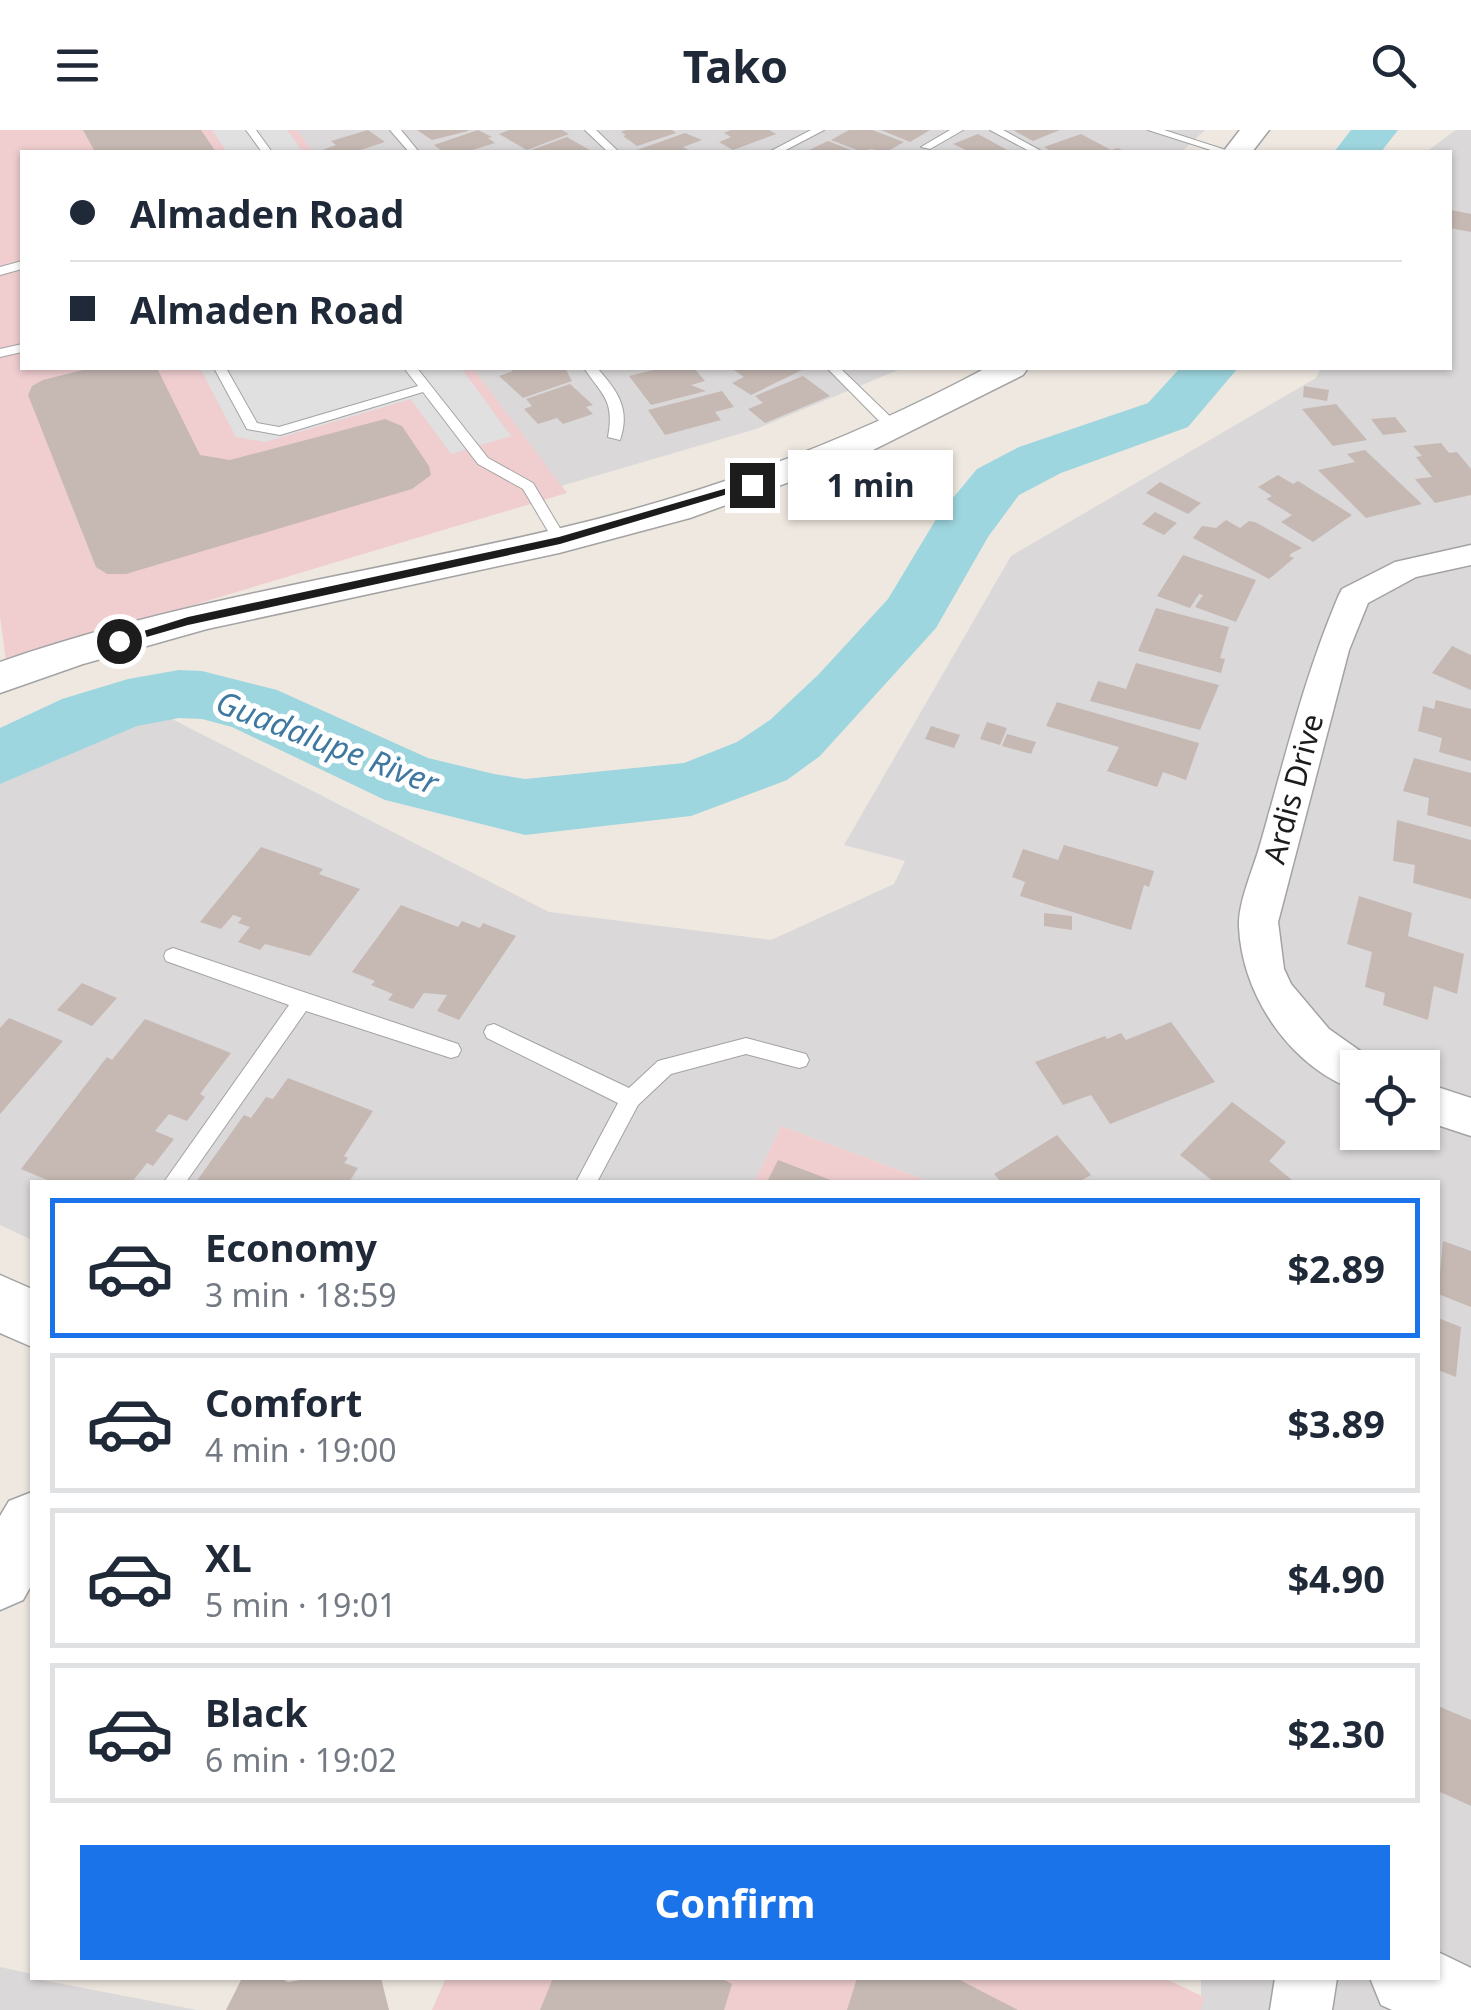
<!DOCTYPE html>
<meta charset="utf-8">
<style>
:root{--surface:#fff;--page:#f6f6f7;--text:#1f2937;--muted:#747a83;--line:#e0e1e3;--accent:#1a73e8}
body{margin:0;font-family:"Noto Sans",sans-serif;background:var(--page);color:var(--text);height:100vh;display:flex;flex-direction:column;font-size:38px;white-space:nowrap}
*{box-sizing:border-box;margin:0}
p{font-size:32px;color:var(--muted)}
.icon{flex:none;width:55px;height:55px;fill:none;stroke:currentColor;stroke-width:2;stroke-linecap:round;stroke-linejoin:round}
.map{position:relative;flex:1;overflow:hidden}
.panel{position:absolute;left:30px;top:1050px;width:1410px;height:800px;display:flex;flex-direction:column;background:var(--surface);border-radius:0px;box-shadow:0 2px 8px #0004}
.panel>*{flex:none}
.guide{position:absolute;left:20px;top:20px;width:1432px;height:220px;border-radius:0px;box-shadow:0 2px 8px #0004;display:grid;align-content:center;height:220px;padding:0 50px;background:var(--surface)}
.fabs{position:absolute;left:1340px;top:920px;display:grid;gap:20px}
.fabs a{display:grid;place-items:center;width:100px;height:100px;border-radius:0px;background:var(--surface);box-shadow:0 2px 8px #0004;font-size:50px}
.end{position:absolute;width:45px;height:45px;margin:-22px;border:12px solid #1c1c1c;background:#fff;box-shadow:0 0 0 5px #fff}
.from{border-radius:50%}
.bubble{position:absolute;height:70px;border-radius:0px;background:var(--surface);box-shadow:0 2px 8px #0004;font-size:32px;font-weight:700;line-height:70px;text-align:center}
.guide b{display:flex;align-items:center;gap:35px;height:95px;font-size:38px}
.guide b+b{border-top:2px solid var(--line)}
.guide i{width:25px;height:25px;background:var(--text)}
ul{padding:18px 0 0;list-style:none}
li{display:flex;align-items:center;gap:30px;height:140px;margin:0 20px 15px;padding:0 30px;border:5px solid var(--line);border-radius:0px}
li div{flex:1}
li b{display:block;font-size:38px}
li em{font-style:normal;font-weight:700}
li.on{border-color:var(--accent)}
li>.icon{width:90px;height:90px;stroke-width:1.5}
.button{display:flex;gap:20px;margin-top:auto;padding:20px 50px}
.button a{flex:1;height:115px;border-radius:0px;background:var(--accent);color:#fff;font-size:40px;font-weight:700;line-height:115px;text-align:center}
header{display:flex;justify-content:space-between;align-items:center;height:130px;padding:0 50px;background:var(--surface);font-size:45px;font-weight:700}
.map>svg:first-child{display:block}
</style>
<header><svg class="icon" aria-label="menu" viewBox="0 0 24 24"><path d="M4 6h16M4 12h16M4 18h16"/></svg>Tako<svg class="icon" aria-label="search" viewBox="0 0 24 24"><circle cx="10" cy="10" r="6"/><path d="M15 15l6 6"/></svg></header>
<div class="map">
<svg width="1471" height="1880" viewBox="0 0 1471 1880">
<rect width="100%" height="100%" fill="#eee8e0"/>
<g fill="#dad8d9" fill-rule="evenodd">
<path d="M297 0H1205L1181 22H314Z"/>
<path d="M1456 0H1471V1880H1201V1848H1438V1052H931L781 996 754 1052H32V1110L0 1095V652L93 604 170 588 549 782 771 810 894 754 905 731 844 715 1011 426 1316 248 1321 238H1450V22H1426ZM1358 938H1422V1002H1358Z"/>
<path d="M473 238H903L756 299 561 356Z"/>
<path d="M0 1837 32 1844V1848L197 1880H0Z"/>
</g>
<g fill="#f0ced0">
<path d="M0 0H297L314 22H22V238H473L567 363 6 531 0 487Z"/>
<path d="M781 996 931 1052H754Z"/>
<path d="M446 1848H1164L1204 1867 1201 1880H432Z"/>
</g>
<g fill="#e0e0e0">
<path d="M212 0H287L303 22H227Z"/>
<path d="M200 238H461L511 306 451 324 411 269 265 312 236 307Z"/>
</g>
<g fill="none" stroke-linecap="round" stroke-linejoin="round">
<g fill="#9ed6df" fill-rule="evenodd">
<path d="M1351 0H1398L1381 22H1334Z"/>
<path d="M1180 238H1238L1188 297 1061 343 1019 365 988 407 936 498 820 626 787 650 691 686 525 705 385 670 232 597 202 589 179 588 137 596 0 654V598L62 569 128 549 179 540 202 541 277 560 428 628 494 644 525 649 684 633 737 612 770 590 818 545 888 469 938 386 977 339 1019 317 1148 273Z"/>
</g>
</g>
<g fill="#c6b9b4">
<path d="M83 0H201L216 22H95Z"/>
<path d="M368 0 385 12 354 22H317L336 15 331 11Z"/>
<path d="M417 0H468V1L432 10Z"/>
<path d="M478 0 492 7 488 8 495 13 466 22H443L434 15Z"/>
<path d="M509 0H562L569 4 527 20 499 4Z"/>
<path d="M626 0H672L676 3 637 16 623 6 626 5 621 2Z"/>
<path d="M731 0H769L776 4 733 20 719 12 731 7 724 3Z"/>
<path d="M849 0H872L904 12 886 22 871 19 862 22 831 10Z"/>
<path d="M881 0H930L910 12Z"/>
<path d="M1013 0H1060L1033 11Z"/>
<path d="M685 3 702 10 683 17 690 21 685 22 637 20Z"/>
<path d="M978 4 1011 22H970L953 14Z"/>
<path d="M1081 4 1111 20 1118 18 1126 22H1052L1044 17Z"/>
<path d="M567 7 593 22H526Z"/>
<path d="M828 11 856 22H805Z"/>
<path d="M1451 80 1471 84V102L1450 98Z"/>
<path d="M91 238H157L200 325 230 330 385 289 402 296 429 336 431 345 412 359 126 444H107L96 437 28 265 32 256 43 250Z"/>
<path d="M509 238H565L572 251 523 268 499 246 513 241Z"/>
<path d="M662 238H694L705 251 691 255 706 261 651 275 629 246Z"/>
<path d="M740 238H797L802 240 751 265 732 253 744 247 734 240Z"/>
<path d="M803 246 830 266 765 293 748 279 763 273 755 266Z"/>
<path d="M570 254 593 275 586 277 593 284 563 294 557 288 538 294 524 279 532 276 526 269Z"/>
<path d="M1304 256 1329 260 1327 271 1303 267Z"/>
<path d="M722 261 734 277 715 282 721 290 665 305 648 280Z"/>
<path d="M1336 274 1367 310 1333 316 1302 279Z"/>
<path d="M1395 287 1407 302 1383 305 1371 289Z"/>
<path d="M1441 313 1449 323 1457 322 1471 339V365L1435 373 1415 349 1432 347 1416 327 1422 326 1413 316Z"/>
<path d="M1365 320 1422 374 1366 388 1318 340 1355 332 1347 324Z"/>
<path d="M1278 345 1293 354 1298 351 1352 385 1313 412 1281 392 1292 385 1266 369 1272 366 1258 357Z"/>
<path d="M1160 352 1201 373 1188 384 1146 363Z"/>
<path d="M1155 382 1177 393 1164 405 1142 394Z"/>
<path d="M1226 390 1240 398 1249 391 1255 392 1302 418 1292 423 1289 426 1294 428 1269 449 1193 408 1202 396 1216 398Z"/>
<path d="M1183 425 1256 450 1236 492 1195 477 1203 465 1199 464 1190 478 1157 466Z"/>
<path d="M1156 478 1229 497 1220 528 1225 529 1221 543 1138 521Z"/>
<path d="M1452 516 1471 525V560L1432 543Z"/>
<path d="M1136 533 1219 555 1200 600 1090 571 1098 551 1126 559Z"/>
<path d="M1436 570 1471 579V631L1439 622 1442 608 1418 601 1423 576 1434 579Z"/>
<path d="M1057 572 1199 613 1186 650 1163 642 1157 657 1107 641 1119 617 1046 596Z"/>
<path d="M987 592 1007 598 1000 615 980 609Z"/>
<path d="M931 596 960 605 954 618 925 609Z"/>
<path d="M1007 604 1036 612 1031 624 1002 616Z"/>
<path d="M1414 628 1471 643V697L1427 685 1429 668 1403 661Z"/>
<path d="M1397 690 1471 710V769L1413 753 1415 735 1393 731Z"/>
<path d="M1064 715 1154 741 1149 757 1144 755 1131 800 1020 766 1025 752 1012 747 1023 719 1058 730Z"/>
<path d="M261 717 323 739 319 744 360 759 310 826 265 814 260 820 238 812 250 797 238 793 242 788 233 785 221 799 200 792Z"/>
<path d="M1359 766 1412 783 1408 806 1464 824 1457 864 1434 856 1428 890 1383 875 1385 863 1365 857 1372 822 1347 814Z"/>
<path d="M401 775 458 797 462 791 480 798 483 793 516 806 459 890 437 881 447 865 424 863 413 879 388 870 393 864 371 855 375 851 352 842Z"/>
<path d="M1044 783 1072 786V800L1044 796Z"/>
<path d="M82 853 117 868 92 896 57 880Z"/>
<path d="M9 888 63 911 0 984V898Z"/>
<path d="M145 889 231 923 200 964 205 967 187 991 169 984 155 1001 174 1009 153 1036 147 1033 132 1052H52L21 1039 107 927 112 930Z"/>
<path d="M1171 892 1215 952 1110 994 1091 965 1063 975 1035 932 1105 906 1107 909 1121 903 1126 910Z"/>
<path d="M288 948 373 981 344 1026 348 1028 344 1033 358 1038 349 1052H196L244 985 251 988 266 967 273 969Z"/>
<path d="M1232 972 1286 1012 1269 1031 1292 1050 1290 1052H1214L1180 1025Z"/>
<path d="M1057 1005 1091 1045 1079 1052H1001L994 1044Z"/>
<path d="M778 1030 836 1052H767Z"/>
<path d="M1443 1111 1471 1121V1177L1438 1164Z"/>
<path d="M1438 1188 1461 1197 1456 1247 1438 1240Z"/>
<path d="M1438 1576 1471 1590V1676L1438 1661Z"/>
<path d="M242 1848H280L288 1852 312 1848H381L389 1880H226Z"/>
<path d="M553 1848H721L732 1854 724 1880H540Z"/>
<path d="M857 1848H956L1018 1880H847Z"/>
</g>
<g fill="none" stroke-linecap="round" stroke-linejoin="round">
<defs>
<g id="service">
<path d="M246 0H256L272 22H262Z"/>
<path d="M390 0H401L419 22H409Z"/>
<path d="M585 0H596L619 22H608Z"/>
<path d="M811 0H824L782 22H769Z"/>
<path d="M950 0H963L930 19 921 17Z"/>
<path d="M990 0H1003L1043 22H1031Z"/>
<path d="M1148 0H1164L1232 22H1217Z"/>
<path d="M22 131V139L0 145V137Z"/>
<path d="M22 214V222L0 227V219Z"/>
<path d="M214 238H226L257 293 279 297 418 256 404 238H417L488 328 533 353 567 410 565 413H555L523 359 478 334 423 262 280 305 247 299Z"/>
<path d="M584 238H597C617 260 631 279 620 310L608 307C615 270 602 265 584 238Z"/>
<path d="M827 238H840L899 295V301H889Z"/>
<path d="M173 818 458 914 461 920 458 926 451 928 306 881 186 1052H164L289 875 166 831 164 826 166 821Z"/>
<path d="M494 894 629 958 658 931 746 908 806 924 809 930 806 936 799 938 746 924 671 944 638 975 597 1052H576L618 973 487 908 484 902 487 896Z"/>
</g>
<g id="minor">
<path d="M1471 415V435L1416 447 1368 473 1349 520 1278 792 1284 839 1291 854 1329 899 1373 930 1377 938H1358V961C1291 938 1242 866 1239 797 1238 772 1253 740 1260 715 1284 632 1304 547 1338 467L1342 459 1395 432Z"/>
<path d="M1422 952 1471 968V1006L1422 990Z"/>
<path d="M1275 1848H1337L1332 1880H1270Z"/>
</g>
<g id="tertiary">
<path d="M1240 0H1269L1252 22H1223Z"/>
<path d="M986 238H1028L1023 245 861 326 690 388 559 423 207 499 83 534 0 563V532C183 468 373 443 561 398 709 363 852 310 986 238Z"/>
<path d="M0 1145 32 1159V1217L0 1203Z"/>
<path d="M32 1362V1454L23 1470 0 1480V1386L9 1371Z"/>
<path d="M1438 1822 1471 1838V1880H1392L1381 1875 1370 1848H1438Z"/>
</g>
</defs>
<use href="#service" stroke="#a3a3a3" stroke-width="2"/>
<use href="#minor" stroke="#a3a3a3" stroke-width="3"/>
<use href="#tertiary" stroke="#a3a3a3" stroke-width="3"/>
<use href="#service" fill="#fff" fill-rule="evenodd"/>
<use href="#minor" fill="#fff" fill-rule="evenodd"/>
<use href="#tertiary" fill="#fff" fill-rule="evenodd"/>
</g>
<path fill="#1c1c1c" d="M748 352 758 355 560 414 188 495 119 515 112 511 188 487 559 407Z"/>
<g text-anchor="middle" stroke-width="10" stroke-linejoin="round" paint-order="stroke">
<g font-size="30" fill="#1c1c1c" stroke="#fff">
<text transform="translate(1294 659) rotate(-75)" y="10">Ardis Drive</text>
</g>
<g font-size="32" font-style="italic" fill="#3f78a0" stroke="#fff">
<text transform="translate(327 613) rotate(21)" y="11">Guadalupe River</text>
</g>
</g>
</svg>
<div class="fabs">
<a><svg class="icon" aria-label="locate" viewBox="0 0 24 24"><circle cx="12" cy="12" r="6"/><path d="M12 2v4M12 18v4M2 12h4M18 12h4"/></svg></a>
</div>
<i class="end from" style="left:119px;top:511px"></i>
<i class="end" style="left:752px;top:355px"></i>
<div class="bubble" style="left:788px;top:320px;width:165px">1 min</div>
<div class="guide">
<b><i class="from"></i>Almaden Road</b>
<b><i></i>Almaden Road</b>
</div>
<section class="panel">
<ul>
<li class="on"><svg class="icon" aria-label="car" viewBox="0 0 24 24"><path d="M5 17H2v-5l4-1 3-4h7l3 4 3 1v5h-3M9 17h6M6 11h13"/><circle cx="7" cy="17" r="2"/><circle cx="17" cy="17" r="2"/></svg><div><b>Economy</b><p>3 min · 18:59</p></div><em>$2.89</em></li>
<li><svg class="icon" aria-label="car" viewBox="0 0 24 24"><path d="M5 17H2v-5l4-1 3-4h7l3 4 3 1v5h-3M9 17h6M6 11h13"/><circle cx="7" cy="17" r="2"/><circle cx="17" cy="17" r="2"/></svg><div><b>Comfort</b><p>4 min · 19:00</p></div><em>$3.89</em></li>
<li><svg class="icon" aria-label="car" viewBox="0 0 24 24"><path d="M5 17H2v-5l4-1 3-4h7l3 4 3 1v5h-3M9 17h6M6 11h13"/><circle cx="7" cy="17" r="2"/><circle cx="17" cy="17" r="2"/></svg><div><b>XL</b><p>5 min · 19:01</p></div><em>$4.90</em></li>
<li><svg class="icon" aria-label="car" viewBox="0 0 24 24"><path d="M5 17H2v-5l4-1 3-4h7l3 4 3 1v5h-3M9 17h6M6 11h13"/><circle cx="7" cy="17" r="2"/><circle cx="17" cy="17" r="2"/></svg><div><b>Black</b><p>6 min · 19:02</p></div><em>$2.30</em></li>
</ul>
<div class="button"><a>Confirm</a></div>
</section>
</div>
